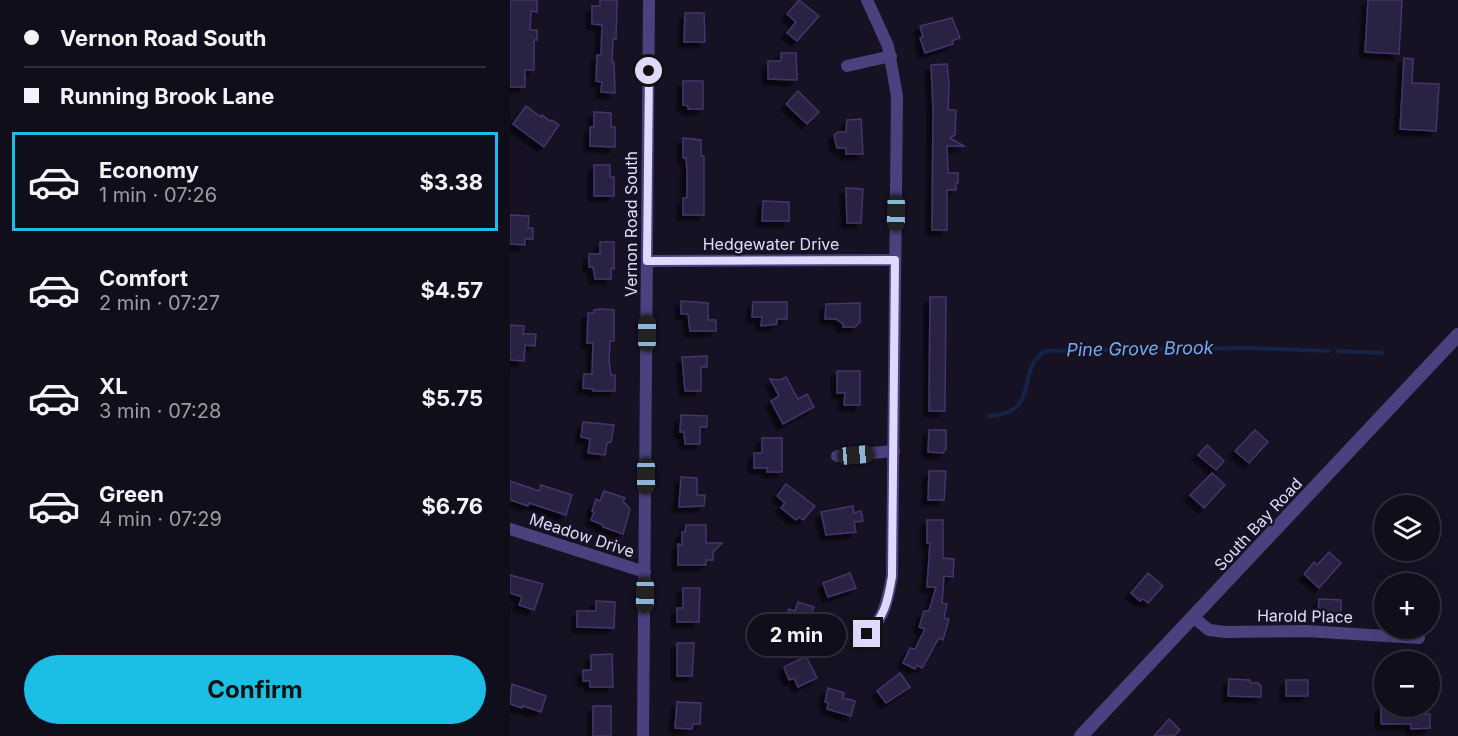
<!DOCTYPE html>
<meta charset="utf-8">
<style>
:root{--surface:#100e1b;--page:#191724;--text:#f1f3f6;--muted:#9c9ca3;--line:#302e3a;--accent:#1bbfe5}
body{margin:0;font-family:Inter,sans-serif;background:var(--page);color:var(--text);height:100vh;display:flex;flex-direction:column;font-size:22px;white-space:nowrap}
*{box-sizing:border-box;margin:0}
p{font-size:20px;color:var(--muted)}
.icon{flex:none;width:33px;height:33px;fill:none;stroke:currentColor;stroke-width:2;stroke-linecap:round;stroke-linejoin:round}
.map{position:relative;flex:1;overflow:hidden}
.sheet{display:flex;flex-direction:column;background:var(--surface);width:510px}
.sheet>*{flex:none}
.hud{display:grid;align-content:center;height:132px;padding:0 24px;background:var(--surface)}
.fabs{position:absolute;left:864px;top:495px;display:grid;gap:12px}
.fabs a{display:grid;place-items:center;width:66px;height:66px;border-radius:50%;background:var(--surface);box-shadow:0 6px 24px #0002,0 0 0 2px var(--line);font-size:30px}
.end{position:absolute;width:27px;height:27px;margin:-14px;border:8px solid #e0d9fb;background:#111;box-shadow:0 0 0 3px #111}
.from{border-radius:50%}
.bubble{position:absolute;height:42px;border-radius:21px;background:var(--surface);box-shadow:0 6px 24px #0002,0 0 0 2px var(--line);font-size:20px;font-weight:700;line-height:42px;text-align:center}
.car{position:absolute;width:18px;height:36px;margin:-18px -9px;border-radius:8px;box-shadow:0 0 4px 2px #0007;background:linear-gradient(#222 24%,#8ab4d8 0 40%,#222 0 76%,#8ab4d8 0 86%,#222 0)}
.hud b{display:flex;align-items:center;gap:21px;height:57px;font-size:22px}
.hud b+b{border-top:2px solid var(--line)}
.hud i{width:15px;height:15px;background:var(--text)}
ul{padding:0;list-style:none}
li{display:flex;align-items:center;gap:18px;height:99px;margin:0 12px 9px;padding:0 12px;border:3px solid transparent;border-radius:0px}
li div{flex:1}
li b{display:block;font-size:22px}
li em{font-style:normal;font-weight:700}
li.on{border-color:var(--accent)}
li>.icon{width:54px;height:54px;stroke-width:1.5}
.button{display:flex;gap:12px;margin-top:auto;padding:12px 24px}
.button a{flex:1;height:69px;border-radius:36px;background:var(--accent);color:#111;font-size:24px;font-weight:700;line-height:69px;text-align:center}
main{display:flex;flex:1;min-height:0}
.map>svg:first-child{display:block}
</style>
<main>
<section class="sheet">
<div class="hud">
<b><i class="from"></i>Vernon Road South</b>
<b><i></i>Running Brook Lane</b>
</div>
<ul>
<li class="on"><svg class="icon" aria-label="car" viewBox="0 0 24 24"><path d="M5 17H2v-5l4-1 3-4h7l3 4 3 1v5h-3M9 17h6M6 11h13"/><circle cx="7" cy="17" r="2"/><circle cx="17" cy="17" r="2"/></svg><div><b>Economy</b><p>1 min · 07:26</p></div><em>$3.38</em></li>
<li><svg class="icon" aria-label="car" viewBox="0 0 24 24"><path d="M5 17H2v-5l4-1 3-4h7l3 4 3 1v5h-3M9 17h6M6 11h13"/><circle cx="7" cy="17" r="2"/><circle cx="17" cy="17" r="2"/></svg><div><b>Comfort</b><p>2 min · 07:27</p></div><em>$4.57</em></li>
<li><svg class="icon" aria-label="car" viewBox="0 0 24 24"><path d="M5 17H2v-5l4-1 3-4h7l3 4 3 1v5h-3M9 17h6M6 11h13"/><circle cx="7" cy="17" r="2"/><circle cx="17" cy="17" r="2"/></svg><div><b>XL</b><p>3 min · 07:28</p></div><em>$5.75</em></li>
<li><svg class="icon" aria-label="car" viewBox="0 0 24 24"><path d="M5 17H2v-5l4-1 3-4h7l3 4 3 1v5h-3M9 17h6M6 11h13"/><circle cx="7" cy="17" r="2"/><circle cx="17" cy="17" r="2"/></svg><div><b>Green</b><p>4 min · 07:29</p></div><em>$6.76</em></li>
</ul>
<div class="button"><a>Confirm</a></div>
</section>
<div class="map">
<svg width="948" height="736" viewBox="0 0 948 736">
<defs>
<filter id="shadow"><feDropShadow dx="-5.5" dy="5.5" stdDeviation="1.5" flood-color="#0009"/></filter>
</defs>
<rect width="100%" height="100%" fill="#161224"/>
<g fill="none" stroke-linecap="round" stroke-linejoin="round">
<g stroke="#142346" stroke-width="4">
<path d="M828 351 872 353"/>
<path d="M479 416C533 412 503 373 535 351L736 348 819 351"/>
</g>
</g>
<g fill="#2a2043" stroke="#44356c" stroke-width="1.5" filter="url(#shadow)">
<path d="M0 0H27V12L21 11 20 30H27V40H24V70H15V87H0Z"/>
<path d="M90 0H107L106 39H103L102 62H104L105 93 91 92 92 82 86 81 87 55H91L92 25 82 24V6H90Z"/>
<path d="M289 0 309 16 287 41 277 33 286 22 277 14Z"/>
<path d="M858 0H892L889 54 855 52Z"/>
<path d="M175 13H194L195 42H174Z"/>
<path d="M442 18 450 38 442 41 443 44 415 53 410 38 413 37 410 26Z"/>
<path d="M271 53H286L287 80 258 79V61H271Z"/>
<path d="M894 58 903 59 902 83 929 84 926 131 890 129Z"/>
<path d="M437 64 439 85 438 110H446L445 135 440 138 454 146H437L438 173H448V183H446V190H437V230H422L423 109 421 65Z"/>
<path d="M173 81H193V109H178V106L173 105Z"/>
<path d="M288 91 309 112 297 124 276 104Z"/>
<path d="M16 106 31 117 32 115 40 121 42 120 49 125 34 147 3 124Z"/>
<path d="M84 112 101 113V127H105V147L80 146V127H84Z"/>
<path d="M351 119 353 154H336V148H327L324 135 328 132H336L337 120Z"/>
<path d="M173 138 191 140V156H194V215H173V198H177V171L176 158H173Z"/>
<path d="M84 165H100V177H104V196H84Z"/>
<path d="M336 188 353 189 351 223H337Z"/>
<path d="M253 201 279 202V221H252Z"/>
<path d="M0 215 19 216 18 228H23V239H15V245L0 244Z"/>
<path d="M90 242H104V269L101 268V279H85L83 267H79V254H90Z"/>
<path d="M420 297H436L435 411H419Z"/>
<path d="M171 301 198 303V320H206V331H180L178 314H171Z"/>
<path d="M243 302H277V319H267V324L251 326 252 317H242Z"/>
<path d="M350 303V322L345 327H333V324L326 319H315L316 304Z"/>
<path d="M91 309 104 310V341H100L99 361 101 375H105V391H83V389L73 388 74 374H82L83 343H77L78 313H84V310Z"/>
<path d="M0 325 14 326 13 334H26L25 346 15 345 14 361 0 360Z"/>
<path d="M197 356V367H191V391H175L172 357Z"/>
<path d="M327 371H350V405H334L335 393H327Z"/>
<path d="M276 377 288 399 297 394 304 407 273 424 261 401 269 396 260 379 270 380Z"/>
<path d="M171 415 197 416V427H190V444H175L174 432H170Z"/>
<path d="M73 422 104 425 101 442 97 443 95 455 78 453 80 439 71 437Z"/>
<path d="M419 430H436V449L433 453 418 452Z"/>
<path d="M745 430 758 442 739 463 725 451Z"/>
<path d="M252 438H272V472H257V468H244V453H252Z"/>
<path d="M697 445 714 461 706 470 688 455Z"/>
<path d="M419 471H436L434 500H418Z"/>
<path d="M702 473 715 485 694 508 680 495Z"/>
<path d="M171 477 187 478V495H195L194 506 169 507Z"/>
<path d="M0 481 29 491 31 485 62 495 56 515 19 503 18 506 0 500Z"/>
<path d="M276 484 305 506 293 520 289 517 286 520 271 508 275 503 267 496Z"/>
<path d="M94 491 115 498 113 501 120 509 113 534 93 527V525L81 520 84 512 82 511 86 499 90 501Z"/>
<path d="M343 506 344 513 351 511 353 521 344 522 346 532 316 535 311 512Z"/>
<path d="M417 520H433V558L444 559 443 577 434 576 432 603 437 604 434 618 439 619 433 640 429 638 412 668 407 665 405 669 393 663 400 648 405 649 415 629 409 627 414 611H419L426 587H417L420 543H417Z"/>
<path d="M176 525H196V543H212L203 552V560H196V565H168V544L172 545V532H175Z"/>
<path d="M819 552 831 563 809 588 794 574 804 562 807 565Z"/>
<path d="M340 573 346 588 318 597 313 583Z"/>
<path d="M638 573 653 586 638 603 633 599 630 601 621 593Z"/>
<path d="M0 575 33 584 24 610 9 605 12 597 0 593Z"/>
<path d="M173 588H190L189 622H167V608H173Z"/>
<path d="M809 599 831 600V617L808 616Z"/>
<path d="M86 601 105 602 104 628 67 627V611H86Z"/>
<path d="M288 602 304 607 290 643 277 638 280 625 274 623 279 609 285 611Z"/>
<path d="M167 643H184L182 676H167Z"/>
<path d="M102 654 103 687H80V681H73V670H81V655Z"/>
<path d="M296 656 307 678 288 687 284 678 279 680 274 667Z"/>
<path d="M390 673 400 687 376 703 367 691Z"/>
<path d="M719 679 740 680V683H748L751 686V697L718 696Z"/>
<rect x="776" y="680" width="22" height="16"/>
<path d="M2 684 36 696 31 712 13 706 12 708 0 704Z"/>
<path d="M318 688 334 693 333 698 345 701 341 716 317 709 318 703 315 702Z"/>
<path d="M167 702 191 703 190 724H183L182 729 165 728Z"/>
<rect x="83" y="706" width="18" height="30"/>
<path d="M871 706H891V714H920V728L901 729V724H871Z"/>
<path d="M659 719 670 730 664 736H644Z"/>
</g>
<g fill="none" stroke-linecap="round" stroke-linejoin="round">
<g stroke="#49427e" stroke-width="12">
<path d="M337 66 381 56"/>
<path d="M137 261 385 260"/>
<path d="M327 456 384 451"/>
<path d="M0 529 135 572"/>
<path d="M683 617 699 630 715 632 796 631 909 638"/>
<path d="M347 640C374 624 377 604 382 576L387 96 378 46 357 0"/>
<path d="M133 736 139 0"/>
</g>
<path stroke="#49427e" stroke-width="14" d="M571 736 948 335"/>
</g>
<g fill="none" stroke-linecap="round" stroke-linejoin="round">
<path stroke="#e0d9fb" stroke-width="8" d="M139 71 137 261 385 260 382 576C378 601 375 616 357 634"/>
</g>
<g text-anchor="middle" stroke-width="5" stroke-linejoin="round" paint-order="stroke">
<g font-size="16" fill="#e0d9fb" stroke="#161224">
<text transform="translate(121 224) rotate(-90)" y="6">Vernon Road South</text>
<text x="261" y="250">Hedgewater Drive</text>
<text transform="translate(748 524) rotate(-47)" y="6">South Bay Road</text>
<text transform="translate(72 535) rotate(18)" y="6">Meadow Drive</text>
<text transform="translate(795 616) rotate(1)" y="6">Harold Place</text>
</g>
<g font-size="18" font-style="italic" fill="#73abef" stroke="#161224">
<text transform="translate(630 349) rotate(-1)" y="6">Pine Grove Brook</text>
</g>
</g>
</svg>
<div class="fabs">
<a><svg class="icon" aria-label="layers" viewBox="0 0 24 24"><path d="M12 4l9 5-9 5-9-5zM3 14l9 5 9-5"/></svg></a>
<a>+</a>
<a>−</a>
</div>
<i class="end from" style="left:139px;top:71px"></i>
<i class="end" style="left:357px;top:634px"></i>
<div class="bubble" style="left:237px;top:614px;width:99px">2 min</div>
<i class="car" style="left:386px;top:213px;rotate:181deg"></i>
<i class="car" style="left:137px;top:333px;rotate:0deg"></i>
<i class="car" style="left:346px;top:455px;rotate:85deg"></i>
<i class="car" style="left:136px;top:476px;rotate:180deg"></i>
<i class="car" style="left:135px;top:595px;rotate:181deg"></i>
</div>
</main>
